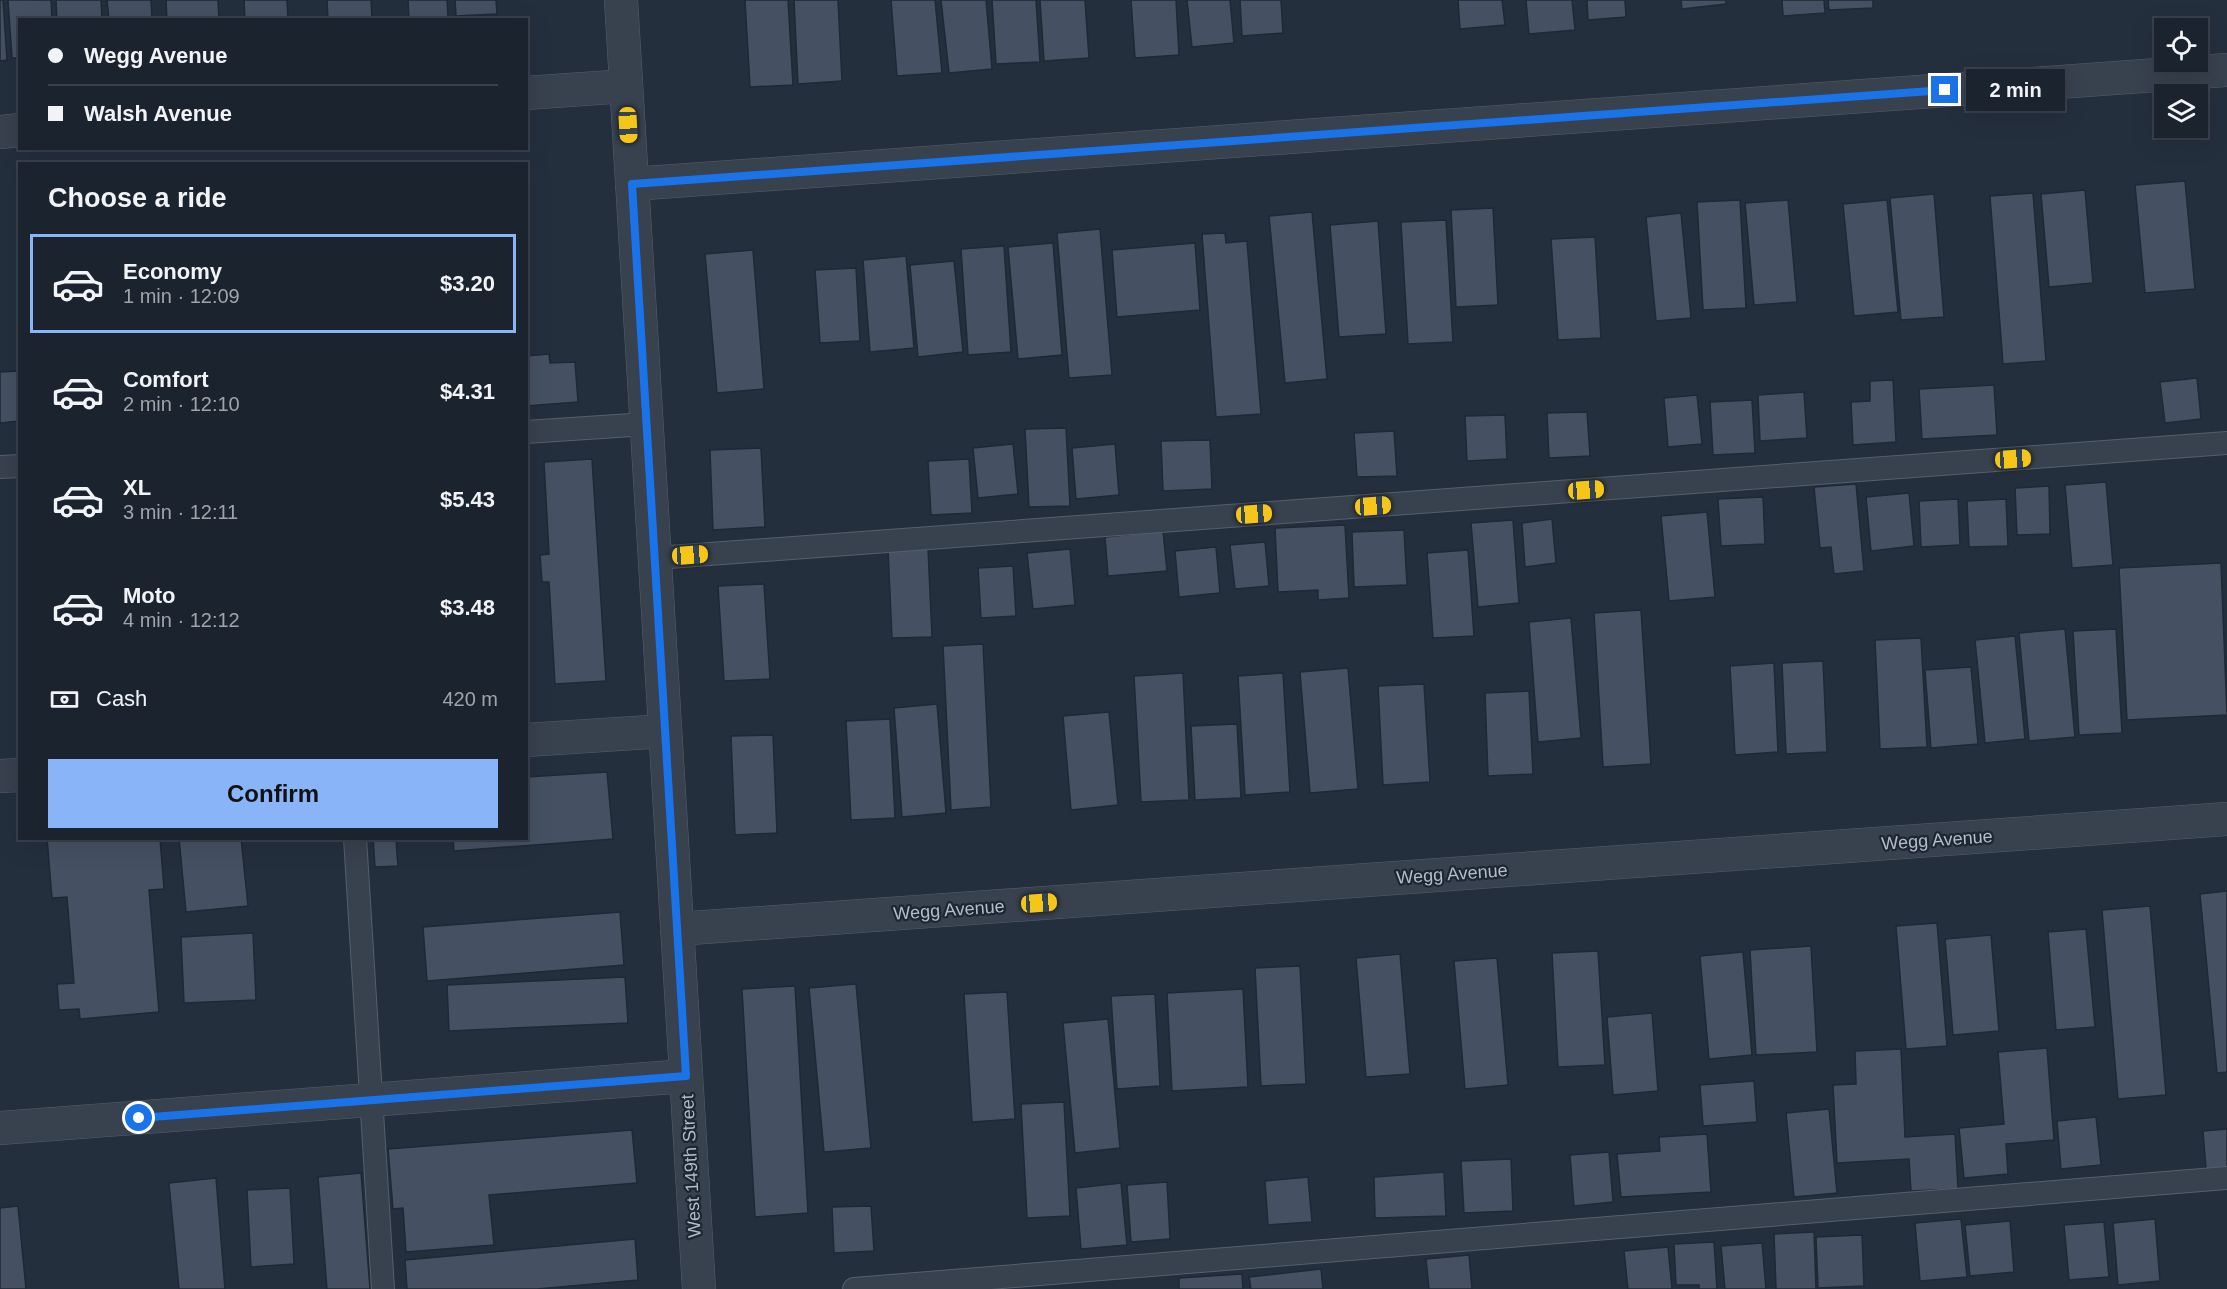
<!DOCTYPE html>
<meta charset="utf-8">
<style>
:root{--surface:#1b232e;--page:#242b36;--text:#f1f3f6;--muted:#a0a4aa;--line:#39404a;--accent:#8ab4f8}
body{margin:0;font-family:Helvetica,sans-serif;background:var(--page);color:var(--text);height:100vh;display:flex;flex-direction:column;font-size:22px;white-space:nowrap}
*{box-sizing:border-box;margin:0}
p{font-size:20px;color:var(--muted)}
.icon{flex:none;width:33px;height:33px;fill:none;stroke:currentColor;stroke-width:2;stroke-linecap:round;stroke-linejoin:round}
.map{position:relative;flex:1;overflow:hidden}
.details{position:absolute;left:18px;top:162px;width:510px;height:678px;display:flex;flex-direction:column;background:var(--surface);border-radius:0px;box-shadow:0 6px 24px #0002,0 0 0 2px var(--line)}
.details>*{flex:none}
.top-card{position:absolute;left:18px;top:18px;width:510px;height:132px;border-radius:0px;box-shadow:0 6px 24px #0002,0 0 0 2px var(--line);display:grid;align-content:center;height:132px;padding:0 30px;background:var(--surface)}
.buttons{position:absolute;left:2154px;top:18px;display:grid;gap:12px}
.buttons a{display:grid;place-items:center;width:54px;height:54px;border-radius:0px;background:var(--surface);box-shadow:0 6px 24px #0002,0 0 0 2px var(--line);font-size:30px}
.end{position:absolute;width:27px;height:27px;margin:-14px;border:8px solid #1a73e8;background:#fff;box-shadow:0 0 0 3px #fff}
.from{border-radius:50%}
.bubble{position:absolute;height:42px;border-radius:0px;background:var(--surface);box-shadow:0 6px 24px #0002,0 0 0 2px var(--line);font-size:20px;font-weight:800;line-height:42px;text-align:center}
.car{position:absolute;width:18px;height:36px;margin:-18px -9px;border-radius:8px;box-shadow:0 0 4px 2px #0007;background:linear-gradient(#f5c518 24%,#345 0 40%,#f5c518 0 76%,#345 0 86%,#f5c518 0)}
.top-card b{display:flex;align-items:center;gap:21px;height:57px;font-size:22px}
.top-card b+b{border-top:2px solid var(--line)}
.top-card i{width:15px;height:15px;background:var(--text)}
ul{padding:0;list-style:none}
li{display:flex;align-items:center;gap:18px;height:99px;margin:0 12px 9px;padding:0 18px;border:3px solid transparent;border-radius:0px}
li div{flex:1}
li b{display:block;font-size:22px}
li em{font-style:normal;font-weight:800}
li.selected{border-color:var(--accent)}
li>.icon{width:54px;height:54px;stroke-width:1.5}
h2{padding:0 30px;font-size:27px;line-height:72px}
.pay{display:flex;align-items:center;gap:15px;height:66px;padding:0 30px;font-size:22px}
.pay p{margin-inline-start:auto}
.button{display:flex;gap:12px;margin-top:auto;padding:12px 30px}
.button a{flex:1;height:69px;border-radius:0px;background:var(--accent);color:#111;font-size:24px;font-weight:800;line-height:69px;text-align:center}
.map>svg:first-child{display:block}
</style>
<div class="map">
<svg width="2227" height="1289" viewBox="0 0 2227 1289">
<rect width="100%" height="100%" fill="#242f3e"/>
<g fill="#455162" stroke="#1f2835" stroke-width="1.5">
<path d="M0 0H3L7 60 0 61Z"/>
<path d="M8 0H51L52 20H20V58H12Z"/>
<path d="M56 0H101L102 20H57Z"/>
<path d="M107 0H151L152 20H109Z"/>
<path d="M166 0H218L219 20H167Z"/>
<path d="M244 0H287L288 20H245Z"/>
<path d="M327 0H371L372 20H328Z"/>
<path d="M408 0H447L448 17 409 19Z"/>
<path d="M455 0H496L497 14 456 16Z"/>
<path d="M745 0H788L793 85 750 87Z"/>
<path d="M794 0H838L842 81 798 84Z"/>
<path d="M891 0H935L942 73 897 76Z"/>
<path d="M941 0H986L992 69 949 73Z"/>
<path d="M992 0H1036L1040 62 996 64Z"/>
<path d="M1040 0H1085L1089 58 1044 61Z"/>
<path d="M1131 0H1176L1179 55 1135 58Z"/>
<path d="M1187 0H1230L1234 43 1192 47Z"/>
<path d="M1240 0H1281L1283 33 1242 36Z"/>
<path d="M1458 0H1502L1505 25 1460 29Z"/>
<path d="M1526 0H1572L1575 30 1529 34Z"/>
<path d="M1587 0H1625L1626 17 1588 20Z"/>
<path d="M1681 0H1726V4L1682 9Z"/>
<path d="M1782 0H1824L1825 13 1783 16Z"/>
<path d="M1828 0H1873V8L1829 10Z"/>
<path d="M2185 181 2195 289 2145 293 2135 185Z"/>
<path d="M2085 190 2093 283 2049 287 2041 194Z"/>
<path d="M2033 193 2046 361 2003 364 1990 196Z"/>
<path d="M1934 194 1944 317 1901 320 1890 198Z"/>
<path d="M1740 200 1746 308 1703 310 1697 202Z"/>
<path d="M1788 200 1797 302 1754 305 1745 203Z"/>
<path d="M1887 200 1898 312 1854 316 1843 204Z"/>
<path d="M1493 208 1498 305 1456 307 1451 210Z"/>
<path d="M1312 212 1327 379 1285 383 1269 216Z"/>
<path d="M1681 213 1691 318 1656 321 1646 217Z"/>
<path d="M1446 220 1453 342 1408 344 1401 222Z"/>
<path d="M1378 221 1386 334 1339 337 1330 225Z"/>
<path d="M1100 229 1112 375 1069 378 1057 233Z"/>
<path d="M1225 233 1226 243 1247 241 1261 414 1216 417 1202 234Z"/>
<path d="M1595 237 1601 338 1558 340 1551 239Z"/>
<path d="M1053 243 1062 355 1018 359 1008 247Z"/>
<path d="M1195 243 1200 310 1117 317 1112 250Z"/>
<path d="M1004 246 1011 352 968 355 961 249Z"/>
<path d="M753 250 764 389 717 393 705 254Z"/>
<path d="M906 256 914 348 870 352 863 260Z"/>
<path d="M954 261 963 352 918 357 910 265Z"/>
<path d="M856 268 860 341 820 343 815 270Z"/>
<path d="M549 354 550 363 575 362 578 402 526 406V356Z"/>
<path d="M20 371V421L0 423V372Z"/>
<path d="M2197 378 2201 419 2165 423 2160 382Z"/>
<path d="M1893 380 1896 442 1853 445 1851 402 1870 401V381Z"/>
<path d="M1994 385 1997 435 1922 439 1919 389Z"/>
<path d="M1804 392 1807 438 1760 441 1758 395Z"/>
<path d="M1697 395 1702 444 1668 447 1664 398Z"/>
<path d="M1752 400 1755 453 1713 455 1710 402Z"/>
<path d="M1587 412 1590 456 1549 458 1547 413Z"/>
<path d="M1505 415 1507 459 1467 461 1465 416Z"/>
<path d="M1066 428 1070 506 1029 507 1025 429Z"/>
<path d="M1394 431 1397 476 1357 477 1354 433Z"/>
<path d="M1210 440 1212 489 1163 491 1161 441Z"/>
<path d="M1013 444 1018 494 978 498 973 448Z"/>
<path d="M1115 444 1119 495 1076 499 1072 448Z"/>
<path d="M761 448 765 527 713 530 710 450Z"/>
<path d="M592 459 606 681 555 684 549 582H542L540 555 549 554 544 462Z"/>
<path d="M969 459 972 513 931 515 928 461Z"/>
<path d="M2106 482 2113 565 2072 568 2065 485Z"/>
<path d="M1856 484 1864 571 1834 574 1831 547 1820 548 1814 487Z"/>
<path d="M2049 486 2050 534 2017 535 2015 488Z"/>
<path d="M1909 493 1914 546 1871 551 1866 497Z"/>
<path d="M1763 497 1765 544 1721 546 1718 499Z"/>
<path d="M1958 499 1960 545 1921 547 1919 501Z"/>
<path d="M2006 499 2008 546 1969 547 1967 501Z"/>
<path d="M1707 512 1715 597 1669 601 1661 516Z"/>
<path d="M1552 519 1556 563 1525 567 1522 523Z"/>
<path d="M1513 520 1519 603 1478 607 1471 523Z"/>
<path d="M1345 525 1349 598 1318 600V590L1278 592 1275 528Z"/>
<path d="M1404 530 1407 585 1354 587 1352 532Z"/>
<path d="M1163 531 1167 571 1108 576 1105 537Z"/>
<path d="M1265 542 1269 586 1235 589 1230 545Z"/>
<path d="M1216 547 1220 593 1179 597 1175 551Z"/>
<path d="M928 548 932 637 892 638 888 550Z"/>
<path d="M1070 549 1075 605 1033 609 1027 553Z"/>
<path d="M1468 550 1474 636 1433 638 1427 553Z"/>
<path d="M2221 563 2227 715 2127 720 2119 568Z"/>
<path d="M1013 566 1016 616 981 618 978 568Z"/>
<path d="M764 584 770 679 724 681 718 586Z"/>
<path d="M1641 610 1651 764 1603 767 1594 613Z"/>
<path d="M1571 618 1581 738 1538 742 1529 622Z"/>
<path d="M2065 629 2075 737 2029 741 2019 633Z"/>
<path d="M2116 629 2122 733 2079 735 2073 631Z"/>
<path d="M2015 636 2025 739 1985 743 1975 640Z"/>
<path d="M1921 638 1927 747 1880 749 1875 640Z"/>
<path d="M983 644 991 807 951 810 943 646Z"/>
<path d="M1823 661 1827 752 1786 754 1782 663Z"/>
<path d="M1774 663 1778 752 1735 755 1730 666Z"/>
<path d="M1971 667 1978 744 1931 748 1925 670Z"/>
<path d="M1348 668 1358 789 1310 793 1300 672Z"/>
<path d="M1183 673 1189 800 1141 802 1134 676Z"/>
<path d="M1283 673 1290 792 1245 795 1238 676Z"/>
<path d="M1424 684 1430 782 1383 785 1378 686Z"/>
<path d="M1529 691 1533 774 1488 776 1485 693Z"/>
<path d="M937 704 946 813 902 817 894 708Z"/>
<path d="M1109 712 1118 805 1071 810 1063 716Z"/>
<path d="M890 719 895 818 851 820 846 721Z"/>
<path d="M1237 724 1241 798 1195 800 1191 726Z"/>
<path d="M773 735 777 833 735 835 731 736Z"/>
<path d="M607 772 613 839 454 851 453 838H526V777Z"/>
<path d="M47 838H160L164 889 149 890 159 1012 80 1019 79 1009 59 1010 57 984 74 983 67 897 52 898Z"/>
<path d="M179 838H241L248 906 186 912Z"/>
<path d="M373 838H422L396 840 398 866 375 867Z"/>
<path d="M2227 891V1072L2217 1073 2200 894Z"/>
<path d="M2150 906 2166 1095 2118 1099 2102 910Z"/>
<path d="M620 912 624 965 427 981 423 927Z"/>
<path d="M1937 923 1947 1046 1906 1049 1896 926Z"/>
<path d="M2086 929 2095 1027 2056 1030 2048 932Z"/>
<path d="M253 933 256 1000 184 1003 181 937Z"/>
<path d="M1991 935 1999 1031 1953 1035 1945 939Z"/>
<path d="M1811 946 1817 1052 1756 1055 1750 950Z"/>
<path d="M1598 951 1605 1065 1558 1067 1552 953Z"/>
<path d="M1743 952 1752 1055 1709 1059 1700 956Z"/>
<path d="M1400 954 1410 1074 1366 1077 1356 958Z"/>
<path d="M1497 958 1508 1085 1465 1089 1454 961Z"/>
<path d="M1300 966 1306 1084 1261 1086 1255 968Z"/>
<path d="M625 977 628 1023 449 1031 447 985Z"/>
<path d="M856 984 871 1148 824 1152 809 988Z"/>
<path d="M795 986 808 1213 755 1217 742 989Z"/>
<path d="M1243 989 1248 1087 1172 1091 1167 993Z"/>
<path d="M1007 992 1015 1119 972 1122 964 994Z"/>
<path d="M1155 994 1160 1086 1117 1089 1111 996Z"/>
<path d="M1652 1013 1658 1091 1613 1095 1607 1017Z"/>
<path d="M1108 1019 1120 1148 1075 1153 1063 1023Z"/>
<path d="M2047 1048 2054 1140 2006 1144 2008 1174 1964 1178 1959 1128 2004 1124 1998 1052Z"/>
<path d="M1901 1049 1905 1137 1955 1134 1958 1189 1911 1191 1909 1159 1837 1163 1833 1085 1856 1084 1855 1051Z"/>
<path d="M1754 1081 1757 1122 1703 1126 1700 1085Z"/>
<path d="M1064 1102 1070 1216 1027 1218 1021 1104Z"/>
<path d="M1829 1109 1837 1193 1794 1197 1786 1113Z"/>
<path d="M2096 1117 2101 1165 2061 1169 2057 1121Z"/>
<path d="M2227 1129V1167L2206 1169 2203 1131Z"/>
<path d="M632 1130 637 1183 489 1195 494 1245 406 1252 403 1208 393 1209 388 1149Z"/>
<path d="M1707 1134 1711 1192 1621 1197 1617 1154 1660 1151 1659 1137Z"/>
<path d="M1609 1152 1613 1202 1574 1206 1570 1155Z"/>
<path d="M1511 1159 1513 1211 1464 1213 1461 1161Z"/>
<path d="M1444 1172 1446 1216 1375 1218 1374 1177Z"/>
<path d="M361 1173 370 1289H327L318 1177Z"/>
<path d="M1308 1177 1312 1222 1268 1225 1265 1181Z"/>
<path d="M216 1178 225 1289H179L169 1183Z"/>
<path d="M1167 1182 1170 1239 1131 1242 1127 1185Z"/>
<path d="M1121 1183 1127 1245 1081 1249 1076 1188Z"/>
<path d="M290 1188 294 1264 251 1267 247 1190Z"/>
<path d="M18 1206 26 1289H0V1208Z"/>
<path d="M871 1206 874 1251 834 1253 832 1207Z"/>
<path d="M1961 1219 1967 1277 1920 1281 1915 1223Z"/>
<path d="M2155 1219 2160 1281 2118 1285 2113 1223Z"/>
<path d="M2010 1221 2014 1272 1970 1276 1965 1225Z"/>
<path d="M2104 1222 2109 1277 2069 1280 2064 1225Z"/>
<path d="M1814 1232 1816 1289H1776L1774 1234Z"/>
<path d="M1862 1235 1864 1286 1818 1288 1816 1237Z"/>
<path d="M635 1239 638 1280 537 1289H407L405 1260Z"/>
<path d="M1714 1242 1717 1289H1699V1285H1676L1674 1244Z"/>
<path d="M1762 1243 1766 1289H1725L1721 1246Z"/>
<path d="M1668 1247 1672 1289H1628L1624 1251Z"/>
<path d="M1469 1255 1472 1289H1429L1426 1259Z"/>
<path d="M1321 1269 1323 1289H1251L1249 1277Z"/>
<path d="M1242 1274 1243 1289H1179V1278Z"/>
</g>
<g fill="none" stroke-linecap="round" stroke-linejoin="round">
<defs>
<g id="lane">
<path d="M526 432 647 424"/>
<path d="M0 467 20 466"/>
<path d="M655 558 2227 443"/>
<path d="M355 838 383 1289"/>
<path d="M854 1289 2227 1178"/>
</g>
<g id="street">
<path d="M621 0 699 1289"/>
<path d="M526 93 626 86"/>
<path d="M0 132 20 130"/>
<path d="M632 184 2227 70"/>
<path d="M526 740 665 731"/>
<path d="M0 776 20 775"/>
<path d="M677 929 2227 819"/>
<path d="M0 1128 686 1076"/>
</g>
</defs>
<use href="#lane" stroke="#565f6c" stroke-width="24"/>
<use href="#street" stroke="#565f6c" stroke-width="34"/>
<use href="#lane" stroke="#38414e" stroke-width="22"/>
<use href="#street" stroke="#38414e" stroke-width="33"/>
</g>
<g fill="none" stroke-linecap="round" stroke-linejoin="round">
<path stroke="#1a73e8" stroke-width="8" d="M139 1118 686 1076 632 184 1945 90"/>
</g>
<g text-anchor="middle" stroke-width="4.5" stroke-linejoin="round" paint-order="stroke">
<g font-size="18" fill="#b4bcc9" stroke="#1d2633">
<text transform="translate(1937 840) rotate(-4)" y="6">Wegg Avenue</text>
<text transform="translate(1452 874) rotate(-4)" y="6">Wegg Avenue</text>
<text transform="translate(949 910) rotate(-4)" y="6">Wegg Avenue</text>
<text transform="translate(691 1166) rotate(-93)" y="6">West 149th Street</text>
</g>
</g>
</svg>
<div class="buttons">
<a><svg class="icon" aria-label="locate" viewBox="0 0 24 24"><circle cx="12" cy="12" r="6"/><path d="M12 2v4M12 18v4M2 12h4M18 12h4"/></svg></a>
<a><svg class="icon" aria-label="layers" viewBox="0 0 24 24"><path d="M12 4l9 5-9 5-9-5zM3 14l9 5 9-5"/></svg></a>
</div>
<i class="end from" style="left:139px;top:1118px"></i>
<i class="end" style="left:1945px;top:90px"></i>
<div class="bubble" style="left:1966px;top:69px;width:99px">2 min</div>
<i class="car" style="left:628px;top:125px;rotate:177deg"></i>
<i class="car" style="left:2013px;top:459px;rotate:86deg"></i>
<i class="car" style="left:1586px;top:490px;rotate:86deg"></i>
<i class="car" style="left:1373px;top:506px;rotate:86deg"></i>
<i class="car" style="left:1254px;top:514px;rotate:86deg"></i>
<i class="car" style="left:690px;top:555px;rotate:86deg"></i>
<i class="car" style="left:1039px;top:903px;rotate:86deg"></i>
<div class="top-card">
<b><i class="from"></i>Wegg Avenue</b>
<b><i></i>Walsh Avenue</b>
</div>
<section class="details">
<h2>Choose a ride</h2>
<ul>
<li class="selected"><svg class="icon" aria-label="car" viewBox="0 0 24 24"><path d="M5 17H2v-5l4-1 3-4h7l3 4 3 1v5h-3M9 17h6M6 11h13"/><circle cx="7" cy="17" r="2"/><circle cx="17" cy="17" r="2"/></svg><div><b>Economy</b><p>1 min · 12:09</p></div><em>$3.20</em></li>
<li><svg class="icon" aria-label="car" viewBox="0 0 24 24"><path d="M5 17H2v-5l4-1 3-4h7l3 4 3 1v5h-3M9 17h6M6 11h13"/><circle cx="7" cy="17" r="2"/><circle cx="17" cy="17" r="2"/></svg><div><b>Comfort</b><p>2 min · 12:10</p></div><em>$4.31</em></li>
<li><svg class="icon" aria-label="car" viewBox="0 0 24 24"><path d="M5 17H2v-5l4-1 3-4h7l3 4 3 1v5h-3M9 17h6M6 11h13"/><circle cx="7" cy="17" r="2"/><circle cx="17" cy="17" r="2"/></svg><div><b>XL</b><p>3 min · 12:11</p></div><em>$5.43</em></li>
<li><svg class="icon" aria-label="car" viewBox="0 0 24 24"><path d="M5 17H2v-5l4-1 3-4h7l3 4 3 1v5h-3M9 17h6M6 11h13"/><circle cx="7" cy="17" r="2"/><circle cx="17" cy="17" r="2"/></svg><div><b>Moto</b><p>4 min · 12:12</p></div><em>$3.48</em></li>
</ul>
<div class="pay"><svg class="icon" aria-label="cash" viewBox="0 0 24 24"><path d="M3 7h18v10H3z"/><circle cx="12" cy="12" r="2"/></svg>Cash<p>420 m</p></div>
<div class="button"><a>Confirm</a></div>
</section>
</div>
